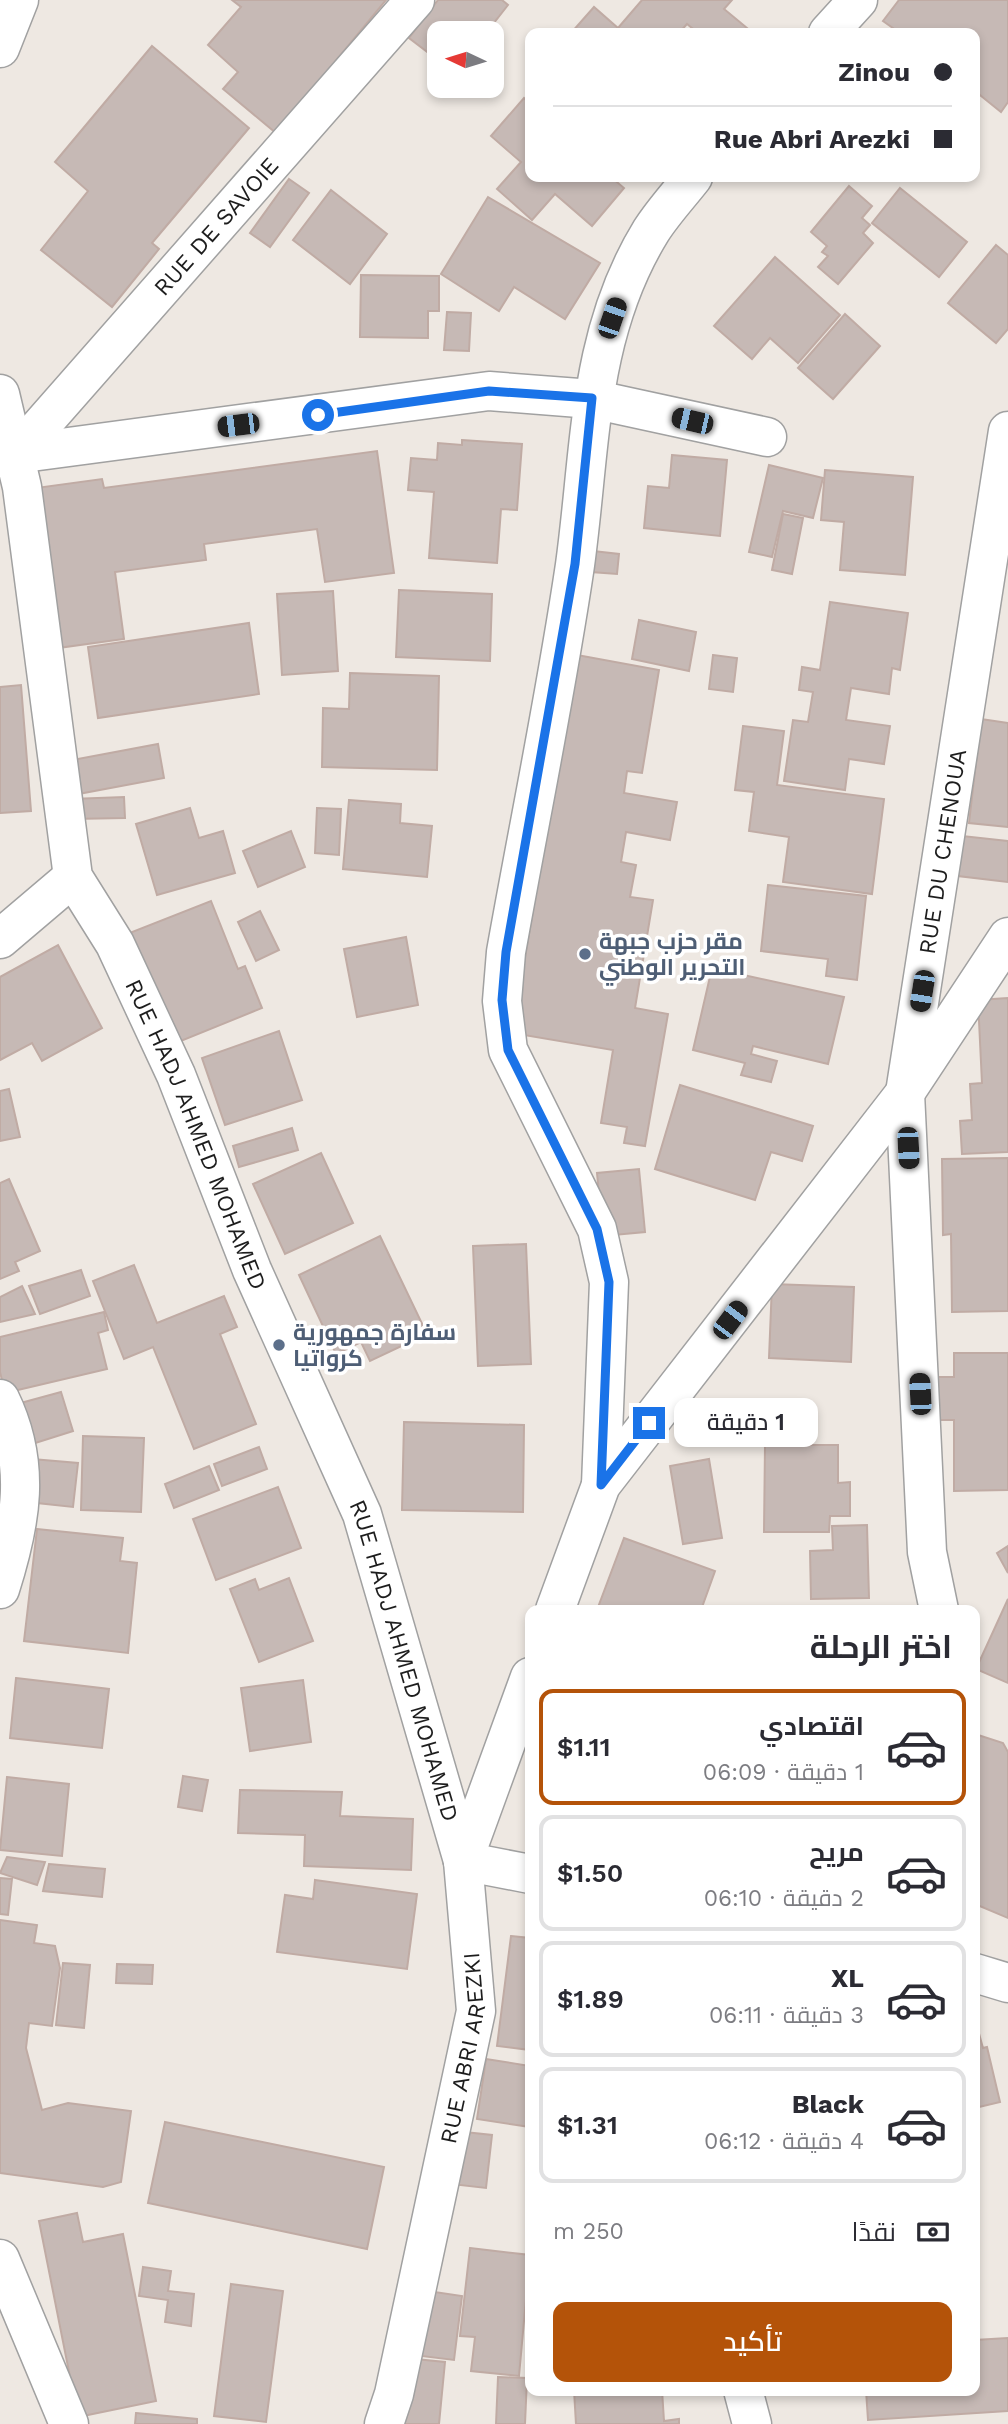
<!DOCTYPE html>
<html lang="ar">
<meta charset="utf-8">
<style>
:root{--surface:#fff;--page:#f2f2f3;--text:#2b2b33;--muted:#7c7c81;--line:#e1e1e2;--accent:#b45309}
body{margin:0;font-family:"Work Sans",Cairo,sans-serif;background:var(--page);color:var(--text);direction:rtl;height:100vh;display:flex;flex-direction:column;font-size:26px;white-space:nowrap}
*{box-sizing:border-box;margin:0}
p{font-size:23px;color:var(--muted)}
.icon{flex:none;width:38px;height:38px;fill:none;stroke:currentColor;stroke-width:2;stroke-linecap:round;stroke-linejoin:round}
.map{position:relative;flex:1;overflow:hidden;direction:ltr}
.panel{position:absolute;left:525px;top:1605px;width:455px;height:791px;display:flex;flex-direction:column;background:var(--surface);border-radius:14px;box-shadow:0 4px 10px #0003;direction:rtl}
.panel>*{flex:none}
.guide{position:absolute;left:525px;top:28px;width:455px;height:154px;border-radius:14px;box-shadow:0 4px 10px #0003;direction:rtl;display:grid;align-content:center;height:154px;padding:0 28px;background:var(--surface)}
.needle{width:46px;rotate:274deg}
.fabs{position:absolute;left:427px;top:21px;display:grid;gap:14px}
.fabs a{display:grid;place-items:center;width:77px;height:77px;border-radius:14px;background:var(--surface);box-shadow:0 4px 10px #0003;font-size:35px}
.end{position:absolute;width:32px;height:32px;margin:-16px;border:9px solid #1a73e8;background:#fff;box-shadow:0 0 0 4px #fff}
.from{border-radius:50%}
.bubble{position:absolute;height:49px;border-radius:14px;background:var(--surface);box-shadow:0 4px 10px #0003;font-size:23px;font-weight:600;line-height:49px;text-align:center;direction:rtl}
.car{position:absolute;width:21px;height:42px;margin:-21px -10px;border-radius:9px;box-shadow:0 0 5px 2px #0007;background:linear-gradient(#222 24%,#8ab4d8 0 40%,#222 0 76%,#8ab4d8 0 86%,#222 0)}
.guide b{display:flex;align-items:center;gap:24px;height:66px;font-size:26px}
.guide b+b{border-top:2px solid var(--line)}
.guide i{width:18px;height:18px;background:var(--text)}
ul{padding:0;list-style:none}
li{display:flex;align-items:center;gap:21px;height:116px;margin:0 14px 10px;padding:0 14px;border:4px solid var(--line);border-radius:14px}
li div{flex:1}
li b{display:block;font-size:26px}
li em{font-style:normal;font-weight:600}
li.selected{border-color:var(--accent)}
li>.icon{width:63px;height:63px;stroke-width:1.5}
h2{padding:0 28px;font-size:32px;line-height:84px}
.pay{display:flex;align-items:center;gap:18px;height:77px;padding:0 28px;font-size:26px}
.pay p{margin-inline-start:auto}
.cta{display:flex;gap:14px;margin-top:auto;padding:14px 28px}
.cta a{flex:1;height:80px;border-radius:14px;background:var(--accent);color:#fff;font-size:28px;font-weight:600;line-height:80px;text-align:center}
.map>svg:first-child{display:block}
</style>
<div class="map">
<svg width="1008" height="2424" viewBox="0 0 1008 2424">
<rect width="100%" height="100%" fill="#eee8e2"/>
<g fill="#c6b9b5" stroke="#c0aba4" stroke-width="2">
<path d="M232 0H386L276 133 223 89 238 72 208 45 241 7Z"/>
<path d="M438 0H502L508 5 486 33H439V61L409 38Z"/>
<path d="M642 0H732L724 9 753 33H698L687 24 679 33H571L594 7 618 28Z"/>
<path d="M899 0H1008V102L1001 112 975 91V33H900L883 21Z"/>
<path d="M152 46 249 128 152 243 159 249 112 307 41 250 88 191 55 162Z"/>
<path d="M524 98 530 104V177H611L624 188 592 226 555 194 532 220 497 189 521 162 491 136Z"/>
<path d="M289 179 309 193 270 247 250 233Z"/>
<path d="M849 186 872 206 862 218 870 225 863 233 873 243 838 284 818 267 828 256 822 252 827 246 811 232Z"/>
<path d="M900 188 967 242 939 277 872 223Z"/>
<path d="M331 190 387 234 350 284 293 240Z"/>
<path d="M488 197 600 263 565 319 514 287 499 311 441 274Z"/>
<path d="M996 245 1008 255V329L996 343 948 303Z"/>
<path d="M775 257 840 315 798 363 770 338 752 359 714 326Z"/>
<path d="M361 275 439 276V311H428V338L360 337Z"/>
<path d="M447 312 471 313 469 351 444 350Z"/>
<path d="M845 314 880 346 833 399 798 368Z"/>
<path d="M462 440 522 444 517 510 501 509 497 563 429 558 434 492 408 490 411 458 437 460 438 443 462 445Z"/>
<path d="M377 451 394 573 325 582 317 529 204 544 206 560 115 572 124 639 58 648 36 488 102 479 104 488Z"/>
<path d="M672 455 727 460 720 536 644 528 648 486 669 488Z"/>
<path d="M769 465 823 478 813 518 783 511 772 557 749 552Z"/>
<path d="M825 470 913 477 905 575 840 570 844 522 821 520Z"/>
<path d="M783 514 803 518 792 574 772 570Z"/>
<path d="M593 551 619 554 617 574 591 572Z"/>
<path d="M399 590 492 594 490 661 396 657Z"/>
<path d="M333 591 338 671 282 675 277 594Z"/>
<path d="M830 602 908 613 900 670 892 668 889 694 851 688 846 720 890 726 884 764 849 759 845 790 784 781 793 720 808 722 813 692 799 690 802 667 820 670Z"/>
<path d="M639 620 696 632 689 671 632 659Z"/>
<path d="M249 623 259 694 98 718 88 647Z"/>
<path d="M577 655 659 670 642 773 627 771 624 793 677 802 670 840 626 832 621 862 636 865 630 897 653 900 635 1008 668 1014 645 1146 624 1143 627 1127 601 1123 613 1050 512 1033Z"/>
<path d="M713 655 737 658 733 692 709 689Z"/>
<path d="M350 673 439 676 437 770 322 767 323 708 349 709Z"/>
<path d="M21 685 31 811 0 813V687Z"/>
<path d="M981 719 1008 723V827L969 823Z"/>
<path d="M743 726 784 731 777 785 884 799 872 894 783 882 789 837 749 831 754 792 735 790Z"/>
<path d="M158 744 164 778 73 795 67 761Z"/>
<path d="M124 797 125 818 72 819 71 799Z"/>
<path d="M349 800 401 804 400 823 432 826 427 877 343 869Z"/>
<path d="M190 808 199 838 223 831 235 873 157 895 136 824Z"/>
<path d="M317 808 341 809 339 855 315 853Z"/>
<path d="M291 831 305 867 258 887 243 851Z"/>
<path d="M962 836 1008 841V882L958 876Z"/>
<path d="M768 885 866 896 857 980 826 976 828 959 761 951Z"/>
<path d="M211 901 238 969 245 966 262 1008 171 1045 127 934Z"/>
<path d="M260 911 279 950 256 961 238 922Z"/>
<path d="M406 937 418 1005 357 1017 344 949Z"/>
<path d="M58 945 102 1028 42 1061 32 1043 0 1060V977Z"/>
<path d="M712 968 844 997 828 1064 753 1046 751 1054 777 1061 771 1082 741 1075 745 1063 693 1050Z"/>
<path d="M1008 998V1152L962 1154 960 1121 972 1120 970 1084 982 1083 978 1000Z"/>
<path d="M279 1031 302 1100 225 1125 202 1058Z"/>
<path d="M680 1085 813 1126 802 1161 771 1152 755 1200 655 1169Z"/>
<path d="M9 1089 20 1137 0 1141V1091Z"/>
<path d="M292 1128 298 1150 239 1167 233 1146Z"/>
<path d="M321 1153 353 1223 285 1254 253 1184Z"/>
<path d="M1008 1158V1311L952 1312 951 1234 943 1235 942 1159Z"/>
<path d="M639 1169 645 1232 603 1236 597 1173Z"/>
<path d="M9 1179 40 1251 15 1262 19 1271 0 1279V1183Z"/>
<path d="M380 1236 427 1334 370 1361 361 1342 336 1354 299 1275Z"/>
<path d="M526 1244 531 1364 478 1366 473 1246Z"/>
<path d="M134 1265 157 1323 224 1296 237 1327 220 1334 256 1424 194 1449 153 1347 124 1359 93 1281Z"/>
<path d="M81 1270 90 1296 40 1314 29 1286Z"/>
<path d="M772 1284 854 1287 851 1362 769 1358Z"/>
<path d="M22 1286 35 1314 0 1322V1297Z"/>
<path d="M104 1312 108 1330 98 1333 107 1369 5 1393 0 1372V1337Z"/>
<path d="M954 1353H1008V1490L954 1491V1420H926L925 1377H954Z"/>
<path d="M61 1392 73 1431 29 1445 17 1404Z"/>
<path d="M404 1422 524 1425 523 1512 402 1510Z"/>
<path d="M83 1436 144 1438 141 1512 81 1510Z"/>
<path d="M765 1445H838V1483L850 1482V1516H830L829 1532H764Z"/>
<path d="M259 1447 267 1469 222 1486 214 1464Z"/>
<path d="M32 1459 78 1463 73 1507 28 1502Z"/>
<path d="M709 1459 722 1538 683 1544 670 1466Z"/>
<path d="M209 1466 219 1490 174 1508 165 1484Z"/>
<path d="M278 1487 301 1548 216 1580 193 1519Z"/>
<path d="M867 1525 869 1598 811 1599 810 1551 833 1550 832 1526Z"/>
<path d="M37 1529 123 1538 120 1561 137 1563 128 1653 24 1641Z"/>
<path d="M624 1538 715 1571 701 1610H597Z"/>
<path d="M1008 1546V1573L997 1553Z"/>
<path d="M289 1578 313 1641 259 1662 230 1589 255 1579 259 1590Z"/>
<path d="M1008 1599V1683L976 1669Z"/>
<path d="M16 1678 109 1689 102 1748 10 1738Z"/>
<path d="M303 1680 311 1742 250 1751 241 1688Z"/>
<path d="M975 1734 1003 1743 1008 1752V1918L975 1904Z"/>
<path d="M183 1776 208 1780 202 1811 178 1807Z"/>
<path d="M7 1777 69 1784 62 1856 0 1850Z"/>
<path d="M240 1790 342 1792 340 1816 413 1819 411 1870 304 1866 305 1835 238 1833Z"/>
<path d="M7 1857 45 1862 37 1885 0 1873Z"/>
<path d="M49 1864 105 1869 102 1897 43 1891Z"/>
<path d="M0 1878 12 1879 8 1915 0 1914Z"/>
<path d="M315 1880 417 1894 407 1969 277 1952 285 1895 313 1899Z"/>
<path d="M0 1920 37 1925 34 1943 55 1946 60 1968 52 2026 29 2023 26 2048 42 2110 68 2103 131 2111 121 2182 103 2187 0 2173Z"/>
<path d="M511 1936 530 1938V2050L497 2046Z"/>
<path d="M63 1963 90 1965 84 2028 56 2025Z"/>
<path d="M117 1964 153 1965 152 1984 116 1983Z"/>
<path d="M975 2019 983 2048 987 2047 1000 2102 975 2108Z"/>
<path d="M486 2059 530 2066V2127L477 2119Z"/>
<path d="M165 2122 384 2167 367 2249 148 2203Z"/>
<path d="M455 2131 492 2135 486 2188 442 2183Z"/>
<path d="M77 2213 83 2242 123 2234 156 2401 78 2417 39 2221Z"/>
<path d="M470 2248 530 2255 519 2376 471 2371 475 2337 460 2336Z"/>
<path d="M143 2267 171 2271 168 2291 194 2294 191 2326 165 2322 168 2300 139 2296Z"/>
<path d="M231 2284 283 2291 266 2422 214 2416Z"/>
<path d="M421 2290 462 2296 454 2360 405 2354Z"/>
<path d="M1008 2338V2411L868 2420 866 2390H975V2340Z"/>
<path d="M405 2358 445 2362 439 2424H398Z"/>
<path d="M498 2377 527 2378 525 2424H496Z"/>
<path d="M574 2390H662L664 2421 679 2419V2424H576Z"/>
<path d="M136 2413 197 2419V2424H135Z"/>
</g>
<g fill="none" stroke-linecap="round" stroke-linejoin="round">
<defs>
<g id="minor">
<path d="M828 33 858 0"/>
<path d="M0 48 19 0"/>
<path id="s1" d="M0 394 22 487 73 877 115 944 176 1075 252 1270 362 1514 463 1861"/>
<path d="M16 454 489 391 592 399 767 437"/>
<path id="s2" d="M16 454 415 0"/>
<path d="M0 939 73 877"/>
<path d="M0 1399C32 1464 21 1523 0 1589"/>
<path d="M601 1485 609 1282 597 1229 508 1050 502 1001 506 952C529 823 556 694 575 565 591 449 587 335 651 231 663 212 679 195 693 177"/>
<path d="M555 1610 601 1485 905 1093 1008 937"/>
<path id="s3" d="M939 1610 927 1552 905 1093 1008 431"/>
<path d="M463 1861 530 1874"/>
<path d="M975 1973 1008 1983"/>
<path d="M0 2259 69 2424"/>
<path d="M743 2390 752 2424"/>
<path id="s4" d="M384 2424 394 2394 476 2011 463 1861 530 1677"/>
</g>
</defs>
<use href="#minor" stroke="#a1a1a1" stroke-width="41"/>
<use href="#minor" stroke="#fff" stroke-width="38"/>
</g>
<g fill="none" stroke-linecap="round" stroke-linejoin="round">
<path stroke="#1a73e8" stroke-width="9" d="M318 415 489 391 592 398 575 564 506 952 502 1000 508 1050 597 1229 609 1282 601 1485 649 1423"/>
</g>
<g fill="#5c6f8a" stroke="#fff" stroke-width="2.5">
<circle cx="585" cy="954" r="7"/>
<circle cx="279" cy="1345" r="7"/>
</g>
<g text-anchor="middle" stroke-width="7" stroke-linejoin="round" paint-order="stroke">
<g font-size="23" fill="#1d1d1d" stroke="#fff">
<text dy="8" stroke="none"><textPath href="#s2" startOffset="303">RUE DE SAVOIE</textPath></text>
<text dy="8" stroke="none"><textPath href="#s3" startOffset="763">RUE DU CHENOUA</textPath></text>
<text dy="8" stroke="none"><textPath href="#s1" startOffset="775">RUE HADJ AHMED MOHAMED</textPath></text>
<text dy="8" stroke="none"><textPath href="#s1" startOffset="1342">RUE HADJ AHMED MOHAMED</textPath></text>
<text dy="8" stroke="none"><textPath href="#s4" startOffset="385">RUE ABRI AREZKI</textPath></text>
</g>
<g font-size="23" font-weight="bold" fill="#4e5e75" stroke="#fff" text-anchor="start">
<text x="599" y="949">مقر حزب جبهة<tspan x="599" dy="26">التحرير الوطني</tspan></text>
<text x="293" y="1340">سفارة جمهورية<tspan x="293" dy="26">كرواتيا</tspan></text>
</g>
</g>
</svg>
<div class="fabs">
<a><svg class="needle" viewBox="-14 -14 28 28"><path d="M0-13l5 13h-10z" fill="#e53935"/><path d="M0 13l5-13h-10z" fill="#7c7c81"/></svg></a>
</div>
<i class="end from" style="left:318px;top:415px"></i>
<i class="end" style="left:649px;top:1423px"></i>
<div class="bubble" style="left:674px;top:1398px;width:144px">1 دقيقة</div>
<i class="car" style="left:612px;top:318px;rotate:19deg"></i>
<i class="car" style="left:692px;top:421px;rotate:283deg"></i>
<i class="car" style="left:238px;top:425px;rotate:263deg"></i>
<i class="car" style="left:922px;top:991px;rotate:189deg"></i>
<i class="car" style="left:908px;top:1148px;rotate:177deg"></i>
<i class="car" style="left:730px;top:1320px;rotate:37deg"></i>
<i class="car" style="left:920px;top:1394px;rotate:357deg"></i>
<div class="guide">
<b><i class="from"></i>Zinou</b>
<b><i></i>Rue Abri Arezki</b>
</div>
<section class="panel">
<h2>اختر الرحلة</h2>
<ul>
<li class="selected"><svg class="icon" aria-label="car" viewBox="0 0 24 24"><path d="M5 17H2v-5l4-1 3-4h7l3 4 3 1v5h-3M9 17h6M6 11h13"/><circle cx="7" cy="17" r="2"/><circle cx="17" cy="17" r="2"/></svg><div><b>اقتصادي</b><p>1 دقيقة · 06:09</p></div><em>$1.11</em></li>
<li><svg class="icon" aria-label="car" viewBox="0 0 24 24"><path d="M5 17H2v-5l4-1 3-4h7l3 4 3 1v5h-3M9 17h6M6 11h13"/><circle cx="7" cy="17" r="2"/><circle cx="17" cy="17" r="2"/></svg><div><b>مريح</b><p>2 دقيقة · 06:10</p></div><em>$1.50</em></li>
<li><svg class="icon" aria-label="car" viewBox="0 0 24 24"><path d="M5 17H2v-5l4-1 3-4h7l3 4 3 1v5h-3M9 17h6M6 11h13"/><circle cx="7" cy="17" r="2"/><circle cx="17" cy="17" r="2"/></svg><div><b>XL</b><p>3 دقيقة · 06:11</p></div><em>$1.89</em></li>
<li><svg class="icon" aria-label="car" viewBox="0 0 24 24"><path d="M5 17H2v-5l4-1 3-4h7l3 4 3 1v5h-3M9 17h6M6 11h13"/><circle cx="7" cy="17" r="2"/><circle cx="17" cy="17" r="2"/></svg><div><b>Black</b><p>4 دقيقة · 06:12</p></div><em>$1.31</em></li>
</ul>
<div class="pay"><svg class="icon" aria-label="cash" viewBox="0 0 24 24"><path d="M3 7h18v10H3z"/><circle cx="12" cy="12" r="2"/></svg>نقدًا<p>250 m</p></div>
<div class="cta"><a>تأكيد</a></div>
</section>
</div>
